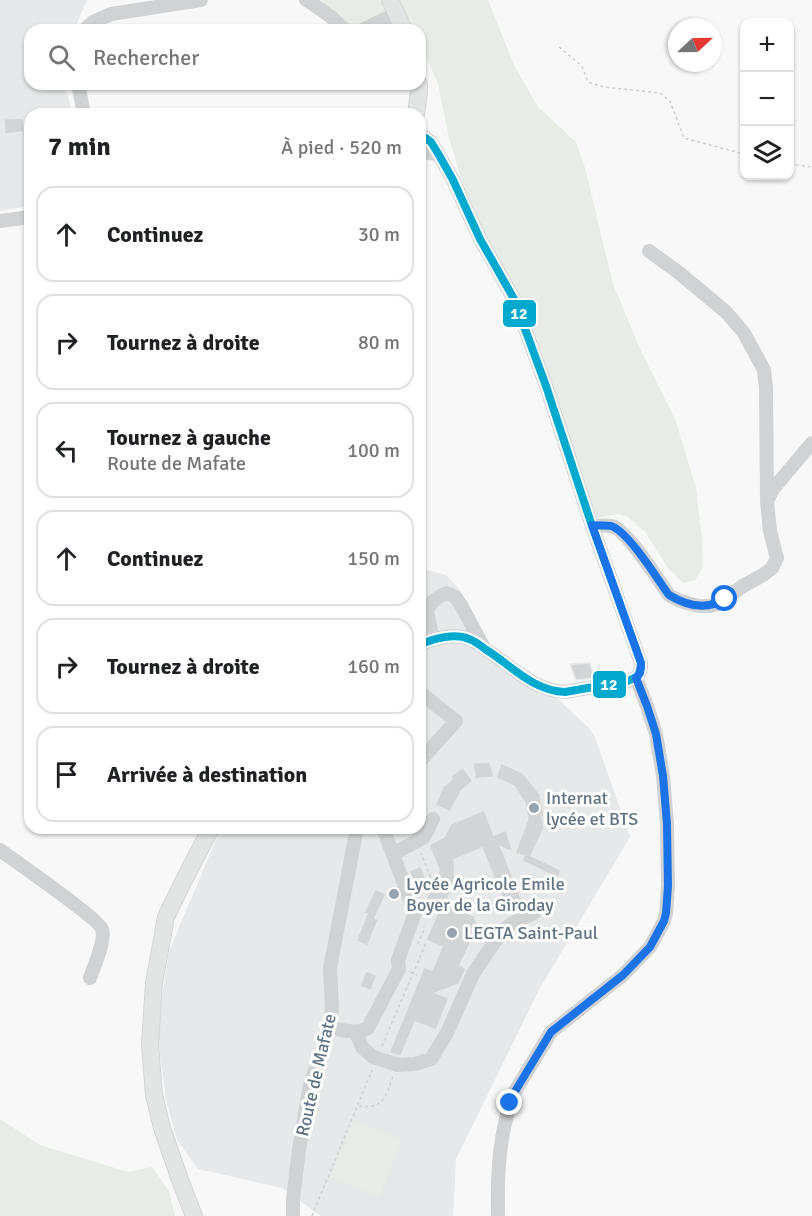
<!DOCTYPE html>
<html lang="fr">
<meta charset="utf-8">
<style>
body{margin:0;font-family:Signika,sans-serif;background:#f2f2f2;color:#202124}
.controls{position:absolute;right:18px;top:18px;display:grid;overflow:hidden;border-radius:12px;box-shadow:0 2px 4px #0004}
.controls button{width:54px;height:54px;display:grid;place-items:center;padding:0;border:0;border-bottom:2px solid #e0e0e0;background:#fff;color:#202124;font:30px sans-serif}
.compass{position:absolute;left:668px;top:18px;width:54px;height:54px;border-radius:50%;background:#fff;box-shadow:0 2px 4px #0004;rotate:68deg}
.stop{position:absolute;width:18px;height:18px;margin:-14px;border:4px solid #1a73e8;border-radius:50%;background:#fff}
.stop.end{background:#1a73e8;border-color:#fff;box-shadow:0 2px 6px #0008}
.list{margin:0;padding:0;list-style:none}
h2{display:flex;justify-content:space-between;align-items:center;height:78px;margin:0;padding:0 24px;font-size:26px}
h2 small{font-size:20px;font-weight:400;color:#757577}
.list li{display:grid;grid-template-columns:39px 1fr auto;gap:18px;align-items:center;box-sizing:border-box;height:96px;margin:0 12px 12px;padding:0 12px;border:2px solid #e0e0e0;border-radius:18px}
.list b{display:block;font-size:22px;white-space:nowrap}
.list p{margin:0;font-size:20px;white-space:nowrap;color:#757577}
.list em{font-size:20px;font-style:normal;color:#757577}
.icon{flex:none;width:33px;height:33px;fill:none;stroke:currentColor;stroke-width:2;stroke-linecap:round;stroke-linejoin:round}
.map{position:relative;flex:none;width:812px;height:1216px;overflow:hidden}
.search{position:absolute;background:#fff;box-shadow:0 2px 4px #0004;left:24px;top:24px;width:402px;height:66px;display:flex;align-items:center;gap:15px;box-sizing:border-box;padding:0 21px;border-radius:18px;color:#757577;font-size:22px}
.panel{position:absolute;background:#fff;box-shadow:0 2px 4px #0004;left:24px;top:108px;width:402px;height:726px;border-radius:18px}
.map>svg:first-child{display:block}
</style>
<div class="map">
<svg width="812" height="1216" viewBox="0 0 812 1216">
<rect width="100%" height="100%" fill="#f8f8f8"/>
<path fill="#e7e8e9" d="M0 0H87L74 30H30V84H67V93L72 114H30V206L0 211Z
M420 568 446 575 461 591 496 663 558 699 589 728 595 737 630 837 540 988 456 1159 453 1216H321L282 1188 198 1169 177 1140 166 1099 157 1031 169 951 221 828H420Z"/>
<path fill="#e8ece6" d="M321 0H380L396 30H350L346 22Z
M396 0H488L514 65 538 107 576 142 585 168 613 284 641 351 675 419 696 488 702 538 703 567 695 580 683 583 668 568 645 532 628 517 619 514 595 518 467 198 449 138 438 84 420 43V30H414Z
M0 1119 40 1145 128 1172 152 1167 169 1191 175 1216H0Z
M354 1121 402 1140 379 1196 331 1177Z"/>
<path fill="#d3d4d5" stroke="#e8e8e8" stroke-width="1.5" d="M23 118 24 132 5 134 4 119Z
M590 663 594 678 576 680 570 664Z
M490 762 494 777 475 779 473 763Z
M501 763 523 773 540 794 544 817H542L544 828 531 856 561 870 558 878 522 861 524 856 515 853 528 819 525 803 514 786 496 778Z
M463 767 473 781 462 790 450 812 435 805 443 787 452 779 450 777Z
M484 810 494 835 506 830 513 852 501 847 525 908 509 915 506 907 482 916 478 906 502 897 482 848 454 860 455 870 454 875 457 877 446 903 474 916 478 927 460 965 466 969 459 984 436 993 449 998 436 1030 415 1022 401 1056 389 1053 424 967 432 970 442 947 426 940 440 907 426 899 439 870 429 845 444 837 451 824Z
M421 866 427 882 415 887 409 871Z
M375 889 386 894 375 918 378 920 368 946 356 941 367 914 364 913Z
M366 971 377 975 371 991 360 986Z"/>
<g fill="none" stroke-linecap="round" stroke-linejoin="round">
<defs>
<path id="major" d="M390 0 404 30
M416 114 419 92V84
M194 1216 180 1180 162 1128 154 1095 150 1044 154 983 166 917 182 884 211 828"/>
</defs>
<use href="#major" stroke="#d4d5d7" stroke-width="18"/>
<path stroke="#cecfd0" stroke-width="1.5" stroke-dasharray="3 3" stroke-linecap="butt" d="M559 47 582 66 588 82 604 87 660 93 670 101 684 138 744 154
M790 164 812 167
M420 888 432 881 421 853
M418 944 424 930V926
M410 972 417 975
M382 1046 426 943
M359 1106C384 1109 385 1097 393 1077
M312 1216 372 1070"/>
<path stroke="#d1d2d3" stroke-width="14" d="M306 0C315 5 323 11 331 17 337 22 340 27 347 30
M84 30 93 22 111 14 201 0
M362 30 397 13
M78 84 84 114
M420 134 431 142 439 155 453 180 480 239 514 299 546 386 592 526 641 663V668L638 676 628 681 565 692C533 691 511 665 485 649 480 645 475 641 469 639 455 633 434 638 420 645
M420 151 439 155
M0 221 30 217
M649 251 678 272 726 312 744 333 764 370 766 388 767 499
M592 526C598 526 606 525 612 526 628 531 658 580 669 595L678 600 687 603 699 606H710L718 604 743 586 763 575 772 568 777 558 770 531 767 501 773 489 812 443
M433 640 427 610C432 601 437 597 447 593L455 597 461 605 483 646
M420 694H422L456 721 420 761
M0 850C15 861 99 919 102 929 106 940 94 966 90 978
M393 854 424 837 433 819
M330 1028C343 1030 356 1035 368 1028L399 969 398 960 415 913 383 828
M356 1033 362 1047 373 1057 398 1065 415 1064 431 1059 447 1033 473 974 489 950 502 932 511 924 534 913
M293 1216V1199L299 1150 310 1084 330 1028 332 1009 330 968 357 828
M498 1216C497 1175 499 1132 514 1093L551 1032 623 975 650 947 664 921 666 913 668 886 667 824 663 776 656 734 647 706 636 678"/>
<use href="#major" stroke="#e3e4e4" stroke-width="16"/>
<defs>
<path id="bus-1" d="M420 134 431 142 439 155 453 180 480 239 514 299 546 386 592 526 641 663V668L638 676 628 681 565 692C533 691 511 665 485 649 480 645 475 641 469 639 455 633 434 638 420 645"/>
</defs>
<use href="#bus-1" stroke="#fff" stroke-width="12"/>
<use href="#bus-1" stroke="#00a9ce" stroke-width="8"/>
</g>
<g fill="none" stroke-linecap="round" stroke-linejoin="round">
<path stroke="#1a73e8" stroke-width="8" d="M510 1103 514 1093 551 1032 623 975 650 947 664 921 666 913 668 886 667 824 663 776 656 734 647 706 636 678 640 673 641 663 592 525C598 526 606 525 611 526 628 531 658 580 669 595 687 606 707 610 725 599"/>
</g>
<g fill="#96a2ad" stroke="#fff" stroke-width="2">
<circle cx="534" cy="808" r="6"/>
<circle cx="394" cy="894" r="6"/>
<circle cx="452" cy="933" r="6"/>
</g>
<g text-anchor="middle" stroke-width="6" stroke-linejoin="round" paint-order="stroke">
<g font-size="18" fill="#627484" stroke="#fff" text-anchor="start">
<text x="546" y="804">Internat<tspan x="546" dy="21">lycée et BTS</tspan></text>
<text x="406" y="890">Lycée Agricole Emile<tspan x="406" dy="21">Boyer de la Giroday</tspan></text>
<text x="464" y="939">LEGTA Saint-Paul</text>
</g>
<g font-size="18" fill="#627484" stroke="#fff">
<text transform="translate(316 1075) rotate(-77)" y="6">Route de Mafate</text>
</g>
</g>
<g stroke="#fff" stroke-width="2">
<rect x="502" y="299" width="35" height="29" rx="6" fill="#00a9ce"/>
<rect x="592" y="670" width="35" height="29" rx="6" fill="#00a9ce"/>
</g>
<g font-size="16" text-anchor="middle" font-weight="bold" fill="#fff">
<text x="519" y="319">12</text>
<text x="609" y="690">12</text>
</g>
</svg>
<div class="controls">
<button>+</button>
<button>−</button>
<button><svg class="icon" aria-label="layers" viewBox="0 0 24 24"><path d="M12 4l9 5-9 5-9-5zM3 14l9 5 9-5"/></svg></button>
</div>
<svg class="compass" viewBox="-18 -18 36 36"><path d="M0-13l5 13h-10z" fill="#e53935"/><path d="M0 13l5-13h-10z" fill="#757577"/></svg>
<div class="stop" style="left:725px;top:599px"></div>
<div class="stop end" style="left:510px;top:1103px"></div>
<div class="search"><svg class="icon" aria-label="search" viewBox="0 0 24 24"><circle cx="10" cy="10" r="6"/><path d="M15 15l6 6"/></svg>Rechercher</div>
<section class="panel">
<h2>7 min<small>À pied · 520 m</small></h2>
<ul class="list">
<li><svg class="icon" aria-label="ahead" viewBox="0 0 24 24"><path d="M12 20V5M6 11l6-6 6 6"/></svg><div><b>Continuez</b></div><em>30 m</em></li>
<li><svg class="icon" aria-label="right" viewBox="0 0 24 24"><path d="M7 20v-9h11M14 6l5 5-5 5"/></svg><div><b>Tournez à droite</b></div><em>80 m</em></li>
<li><svg class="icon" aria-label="left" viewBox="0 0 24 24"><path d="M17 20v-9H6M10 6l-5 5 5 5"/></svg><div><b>Tournez à gauche</b><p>Route de Mafate</p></div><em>100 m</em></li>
<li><svg class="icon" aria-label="ahead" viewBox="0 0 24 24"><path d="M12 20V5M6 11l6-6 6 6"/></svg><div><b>Continuez</b></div><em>150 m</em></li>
<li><svg class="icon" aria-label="right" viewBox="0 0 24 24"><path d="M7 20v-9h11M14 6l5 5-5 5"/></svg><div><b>Tournez à droite</b></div><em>160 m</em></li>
<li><svg class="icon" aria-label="arrive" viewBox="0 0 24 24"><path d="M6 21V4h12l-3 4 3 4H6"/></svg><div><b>Arrivée à destination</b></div></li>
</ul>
</section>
</div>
